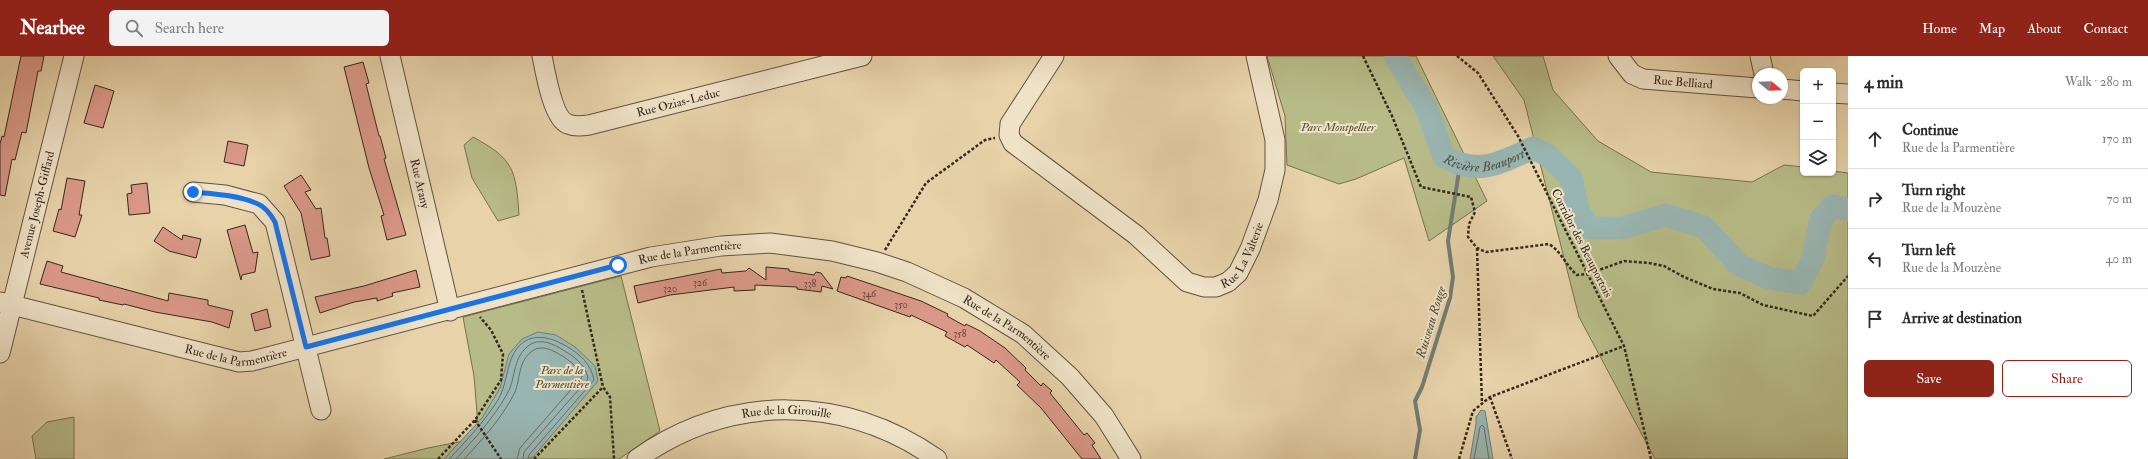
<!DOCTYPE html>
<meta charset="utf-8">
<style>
body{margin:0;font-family:"IM FELL Double Pica",serif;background:#f2f2f3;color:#2b2b33}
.controls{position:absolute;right:12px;top:12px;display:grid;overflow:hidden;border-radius:6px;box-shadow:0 1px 3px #0004}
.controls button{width:36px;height:36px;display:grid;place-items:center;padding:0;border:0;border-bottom:1px solid #e1e1e2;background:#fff;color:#2b2b33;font:20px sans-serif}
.compass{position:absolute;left:1752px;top:12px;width:36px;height:36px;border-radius:50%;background:#fff;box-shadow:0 1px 3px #0004;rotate:109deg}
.stop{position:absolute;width:12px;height:12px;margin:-9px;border:3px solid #1a73e8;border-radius:50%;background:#fff}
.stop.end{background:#1a73e8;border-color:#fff;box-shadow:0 1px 4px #0008}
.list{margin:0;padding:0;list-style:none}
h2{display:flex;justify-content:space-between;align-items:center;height:52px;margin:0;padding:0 16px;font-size:17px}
h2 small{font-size:13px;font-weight:400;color:#7c7c81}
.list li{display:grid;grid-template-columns:26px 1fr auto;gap:12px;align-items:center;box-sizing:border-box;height:60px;padding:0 16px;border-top:1px solid #e1e1e2}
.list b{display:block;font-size:15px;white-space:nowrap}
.list p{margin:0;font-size:13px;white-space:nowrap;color:#7c7c81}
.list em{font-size:13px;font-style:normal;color:#7c7c81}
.actions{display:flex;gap:8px;padding:12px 16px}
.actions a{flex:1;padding:9px 0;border:1px solid #8f2418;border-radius:6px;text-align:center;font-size:14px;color:#8f2418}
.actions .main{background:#8f2418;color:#fff}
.icon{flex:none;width:22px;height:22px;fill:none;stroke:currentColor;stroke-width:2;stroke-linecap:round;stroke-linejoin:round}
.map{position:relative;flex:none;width:1848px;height:403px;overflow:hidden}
header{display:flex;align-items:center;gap:24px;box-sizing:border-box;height:56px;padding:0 20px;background:#8f2418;color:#fff}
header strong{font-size:19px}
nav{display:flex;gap:22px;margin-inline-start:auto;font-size:14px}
.search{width:280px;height:36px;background:#f2f2f3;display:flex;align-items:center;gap:10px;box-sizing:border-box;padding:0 14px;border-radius:6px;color:#7c7c81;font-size:15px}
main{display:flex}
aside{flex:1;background:#fff}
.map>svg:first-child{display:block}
</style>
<header>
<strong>Nearbee</strong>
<div class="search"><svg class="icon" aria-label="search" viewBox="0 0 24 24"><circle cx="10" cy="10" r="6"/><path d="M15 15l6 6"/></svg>Search here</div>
<nav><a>Home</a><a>Map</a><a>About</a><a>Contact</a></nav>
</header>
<main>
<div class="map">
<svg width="1848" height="403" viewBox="0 0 1848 403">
<rect width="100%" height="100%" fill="#e7d2a9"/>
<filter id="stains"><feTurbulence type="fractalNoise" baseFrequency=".005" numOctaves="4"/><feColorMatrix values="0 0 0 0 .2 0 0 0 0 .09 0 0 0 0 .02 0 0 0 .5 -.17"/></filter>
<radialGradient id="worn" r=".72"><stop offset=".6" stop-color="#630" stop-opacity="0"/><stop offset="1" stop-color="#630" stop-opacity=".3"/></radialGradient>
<path fill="#b7bb87" stroke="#767250" d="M1267 0H1416L1487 145 1429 185 1404 102 1356 123 1339 128 1287 109 1285 60Z
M1493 0H1543L1553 34 1598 85 1651 116 1752 126 1784 109 1803 111V117H1833V115L1848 117V403H1655L1579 261 1524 44Z
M473 81C514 103 516 114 519 159L498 165 472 122 464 89Z
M621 220 660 375 619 403H384L428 392 479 382 474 320 463 261Z
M74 361V403H36L32 380 47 366Z"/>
<path fill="#99b5b1" stroke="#717d75" d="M538 276 556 279 575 291 595 310 598 325 533 401 525 403H444L482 362 500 332 509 298 522 283Z
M1481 354 1485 355 1493 403H1470L1476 368V361Z"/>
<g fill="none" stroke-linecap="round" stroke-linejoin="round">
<path stroke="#676e66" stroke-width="1" d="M449 403C467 384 484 366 498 344 506 330 506 315 512 301 523 276 546 278 566 290 580 298 591 308 594 324L529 399 528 403
M456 403C475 382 493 363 507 338 516 323 512 304 527 291 539 280 554 288 566 296 576 301 587 312 588 323L524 396 523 403
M464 403C483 383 500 364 513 340 521 326 517 307 531 296 541 287 554 295 564 301 570 305 581 314 582 321L520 392 517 403
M1474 403 1480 371 1482 369 1484 371 1489 403"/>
<path stroke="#717d75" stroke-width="4" d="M1415 403 1420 374 1415 345 1422 331 1450 242 1453 221 1448 185 1460 109"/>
<path stroke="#99b5b1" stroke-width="23" id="s1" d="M1395 0 1427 53 1444 101C1481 120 1499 107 1533 92L1549 100 1571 122 1578 155 1590 172H1622L1666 159 1704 171 1739 209 1769 222 1800 227 1813 203 1821 163 1833 150 1848 154"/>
</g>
<path fill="#db9888" stroke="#35281a" d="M21 0H44L41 15H38L26 77 22 76 15 104 12 103 5 140 0 139V88L2 80 4 81Z
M363 6 369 27 366 28 379 80H380L386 102 384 103 406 179 387 184 381 160 384 159 369 112 344 11Z
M95 29 114 35 103 72 84 67Z
M228 85 248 89 244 110 224 106Z
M301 119 311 134 305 136 316 153 321 152 325 182H327L330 200 311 204 301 157 284 130Z
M67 122 85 125 79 159H82L75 181 53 175 59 153 61 154Z
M147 127 150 157 129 159 127 138 132 137 131 129Z
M245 169 253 197 258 196 255 216 242 219 241 224 227 174Z
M163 171 182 184 183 179 201 183 196 202 169 195 154 185Z
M47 205 63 210 61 216 168 245 169 237 208 244V249L233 255 229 272 212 266 155 256 124 248 123 249 99 244V242L40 228Z
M766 211 789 213V215L814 219 816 216 821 217 833 233 822 230 821 236 797 233V231L755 229V234L734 235V231L670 239 638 247 634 230 721 213 722 217 746 215 749 212 766 224Z
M416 214 420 231 392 237 393 240 377 245V242L354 246 320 257 315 241 364 230Z
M847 220 921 245 948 258 947 260 965 270 966 268 980 275 1005 292 1026 312 1025 314 1041 330 1043 327 1052 335 1050 337 1084 379 1087 377 1095 387 1092 389 1101 403H1082L1041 352 1017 329 1020 326 996 304 994 307 967 289 965 291 945 280 947 276 911 259 910 261 837 235 841 221 846 222Z
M267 253 271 271 255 275 251 258Z"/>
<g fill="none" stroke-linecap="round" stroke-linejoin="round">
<defs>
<g id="minor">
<path id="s2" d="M390 0 450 255"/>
<path id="s3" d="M542 0C545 15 553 63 568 68 575 71 582 70 589 69L862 0"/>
<path id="s4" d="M1054 0 1010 68 1009 79 1013 87 1136 179 1187 226 1204 231H1216L1228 226 1238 217 1250 193 1268 144 1275 114V84L1256 0"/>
<path id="s5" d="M1618 0 1632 18 1643 23 1758 32"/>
<path d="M1760 0 1764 18"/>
<path d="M1782 33 1803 35"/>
<path d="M1833 37 1848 38"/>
<path d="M193 136 225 139 259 148 275 166 321 354"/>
<path id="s6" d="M0 246 239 306 252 305 651 201 721 190 770 187 832 195 877 206 907 216 964 242 1023 278 1070 321 1104 360 1131 403"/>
<path id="s7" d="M0 297 74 0"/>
<path id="s8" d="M637 403C730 337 844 338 937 403"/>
</g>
</defs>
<use href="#minor" stroke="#62523e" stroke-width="21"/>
<path stroke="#35281a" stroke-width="2.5" stroke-dasharray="3 2" stroke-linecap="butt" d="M1363 0 1392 60 1421 131 1471 141 1475 156 1469 168 1468 181 1477 192 1486 196 1549 188C1562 196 1566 210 1577 219L1588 218 1624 205 1649 207 1664 210 1684 221 1713 233 1740 237 1763 249 1813 260 1848 220
M1457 0 1478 17 1518 80 1624 290 1651 403
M1477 192 1482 348
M885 194 926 127 985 84 995 82
M582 234 603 331 610 341 614 403
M1490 341 1512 403
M475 364 501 403
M438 403 475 364 501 324 503 298 491 274 480 261
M534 403 603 331
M1459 403 1473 355 1490 341 1624 290"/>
<use href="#minor" stroke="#efe2c7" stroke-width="19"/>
</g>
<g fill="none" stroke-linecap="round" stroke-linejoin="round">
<path stroke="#1a73e8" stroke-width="5" d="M193 136C214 138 238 139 258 148 266 151 271 159 275 166L306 291 618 209"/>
</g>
<g text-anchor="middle" stroke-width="4" stroke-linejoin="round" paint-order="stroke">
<g font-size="10" fill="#5e4436">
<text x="700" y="230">326</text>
<text x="810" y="231">338</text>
<text x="670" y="236">320</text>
<text x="869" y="241">346</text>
<text x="901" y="252">350</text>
<text x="960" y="281">358</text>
</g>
<g font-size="12" fill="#35281a" stroke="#efe2c7">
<text dy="4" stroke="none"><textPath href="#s5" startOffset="75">Rue Belliard</textPath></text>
<text dy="4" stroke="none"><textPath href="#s3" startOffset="188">Rue Ozias-Leduc</textPath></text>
<text dy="4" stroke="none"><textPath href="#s2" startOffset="131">Rue Arany</textPath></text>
<text dy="4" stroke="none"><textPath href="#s7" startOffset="153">Avenue Joseph-Giffard</textPath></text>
<text transform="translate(1582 187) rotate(63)" y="4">Corridor des Beauportois</text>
<text dy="4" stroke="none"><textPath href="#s4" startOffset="397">Rue La Valterie</textPath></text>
<text dy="4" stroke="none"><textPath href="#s6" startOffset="711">Rue de la Parmentière</textPath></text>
<text dy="4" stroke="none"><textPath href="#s6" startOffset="1047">Rue de la Parmentière</textPath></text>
<text dy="4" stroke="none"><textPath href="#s6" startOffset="243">Rue de la Parmentière</textPath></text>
<text dy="4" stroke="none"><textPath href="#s8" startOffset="160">Rue de la Girouille</textPath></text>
</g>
<g font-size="12" font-style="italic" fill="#564d35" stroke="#efe2c7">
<text x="1338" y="75">Parc Montpellier</text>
<text x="562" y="318">Parc de la<tspan x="562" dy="14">Parmentière</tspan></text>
</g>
<g font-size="13" font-style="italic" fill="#4e4b40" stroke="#efe2c7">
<text dy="5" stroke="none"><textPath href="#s1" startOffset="155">Rivière Beauport</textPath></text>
<text transform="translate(1430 266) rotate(-73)" y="5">Ruisseau Rouge</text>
</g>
</g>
<rect width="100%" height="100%" filter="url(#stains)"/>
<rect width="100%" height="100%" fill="url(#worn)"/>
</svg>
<div class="controls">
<button>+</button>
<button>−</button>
<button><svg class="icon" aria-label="layers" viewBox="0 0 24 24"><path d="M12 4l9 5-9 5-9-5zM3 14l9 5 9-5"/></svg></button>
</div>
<svg class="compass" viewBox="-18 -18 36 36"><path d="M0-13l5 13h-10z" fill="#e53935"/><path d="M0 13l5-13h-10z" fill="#7c7c81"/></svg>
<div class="stop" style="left:618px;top:209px"></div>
<div class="stop end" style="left:193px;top:136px"></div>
</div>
<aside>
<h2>4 min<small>Walk · 280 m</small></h2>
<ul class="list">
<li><svg class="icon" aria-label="ahead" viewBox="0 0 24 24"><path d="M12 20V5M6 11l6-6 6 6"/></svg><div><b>Continue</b><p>Rue de la Parmentière</p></div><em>170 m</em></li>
<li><svg class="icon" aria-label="right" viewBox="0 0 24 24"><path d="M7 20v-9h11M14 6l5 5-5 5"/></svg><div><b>Turn right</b><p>Rue de la Mouzène</p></div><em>70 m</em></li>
<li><svg class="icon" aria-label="left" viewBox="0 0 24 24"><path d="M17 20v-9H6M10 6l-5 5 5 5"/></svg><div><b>Turn left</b><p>Rue de la Mouzène</p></div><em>40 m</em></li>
<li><svg class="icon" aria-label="arrive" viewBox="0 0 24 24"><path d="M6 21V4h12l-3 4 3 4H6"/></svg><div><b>Arrive at destination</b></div></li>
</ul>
<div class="actions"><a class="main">Save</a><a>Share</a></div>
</aside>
</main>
